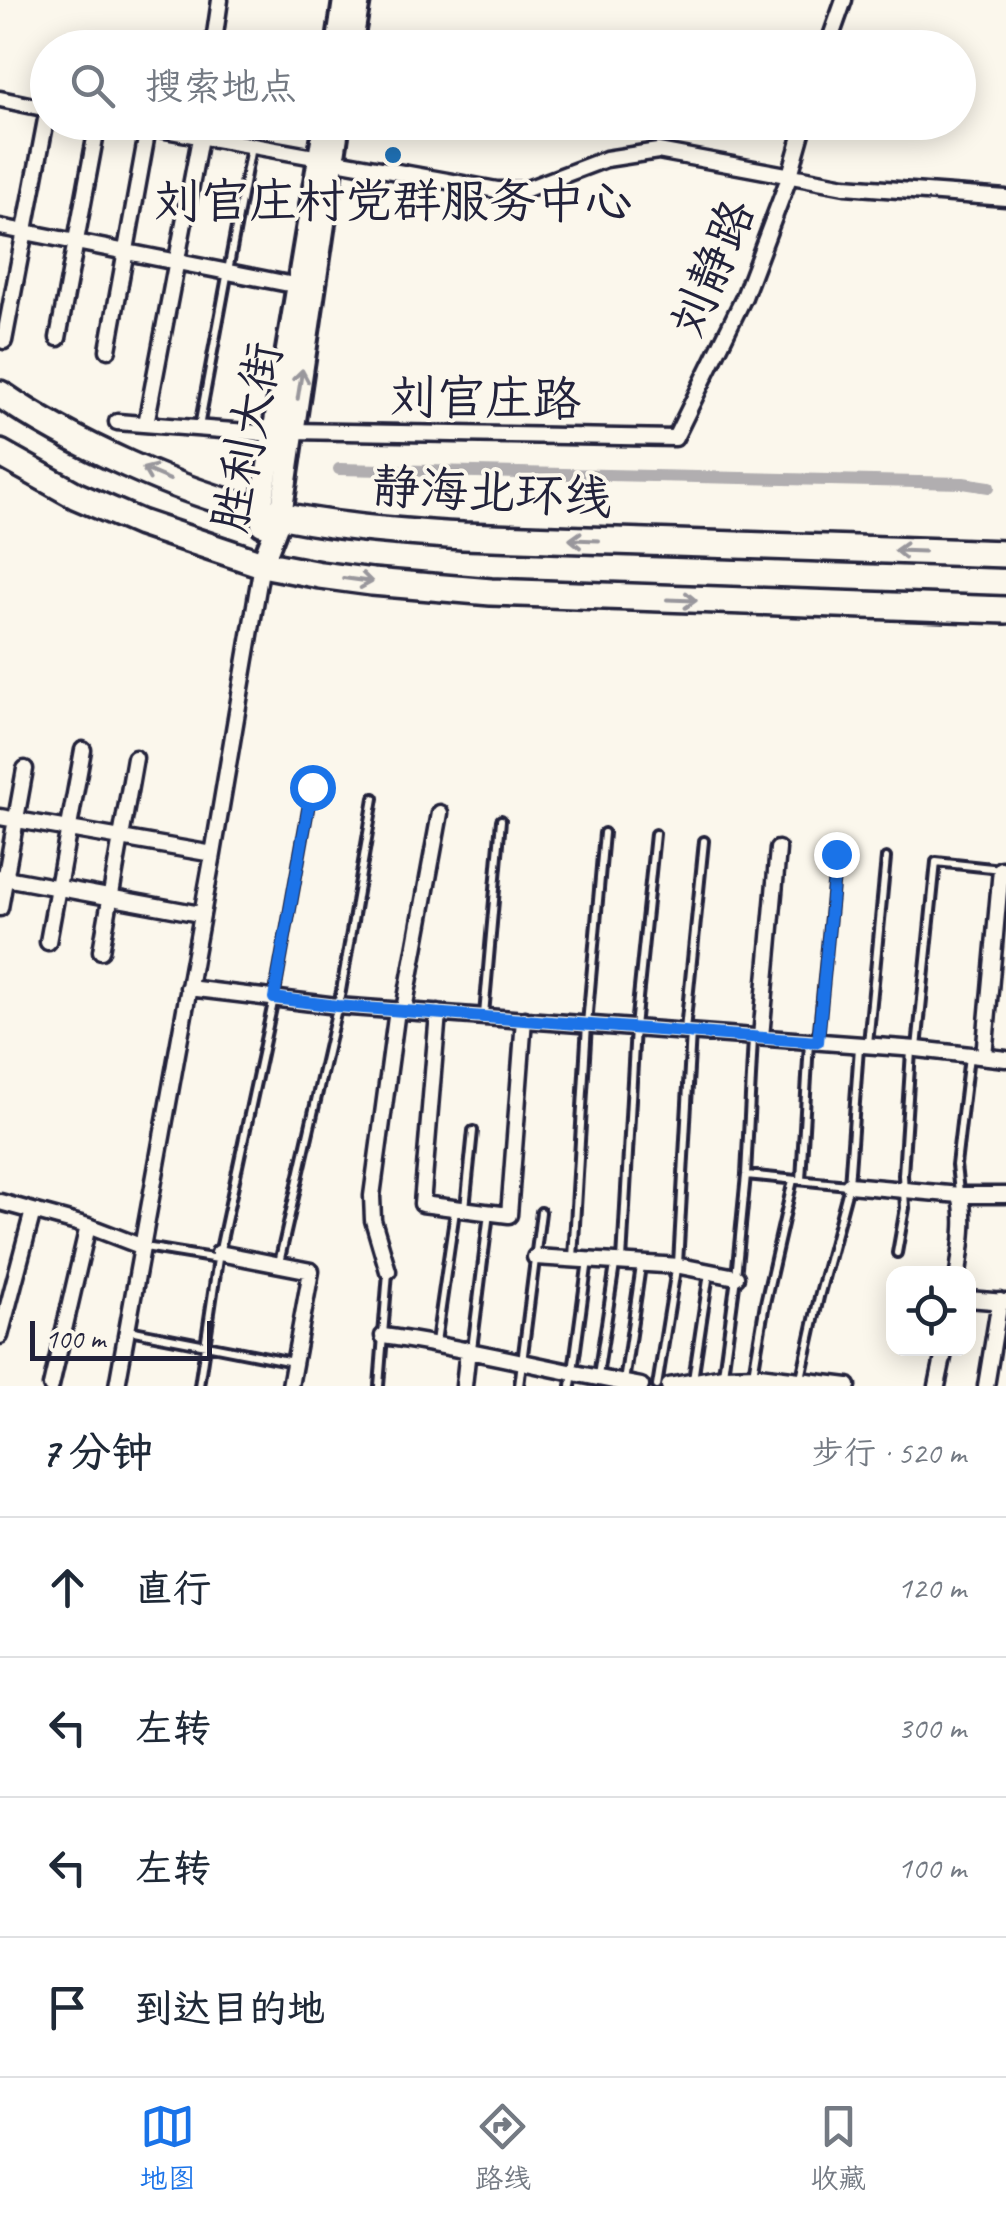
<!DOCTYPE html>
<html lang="zh">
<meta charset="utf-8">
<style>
body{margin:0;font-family:Caveat,"LXGW WenKai TC",sans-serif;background:#f6f6f7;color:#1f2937}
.controls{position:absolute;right:30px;bottom:30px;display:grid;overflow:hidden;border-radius:20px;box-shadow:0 5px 25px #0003}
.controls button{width:90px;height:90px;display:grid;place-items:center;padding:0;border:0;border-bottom:2px solid #e0e1e3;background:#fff;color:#1f2937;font:50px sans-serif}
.scale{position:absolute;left:30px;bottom:25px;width:182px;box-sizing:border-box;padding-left:10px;border:5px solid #22223b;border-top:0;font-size:28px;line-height:35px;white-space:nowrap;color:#22223b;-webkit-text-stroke:8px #fbf7ec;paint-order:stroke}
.stop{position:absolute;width:30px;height:30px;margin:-22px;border:8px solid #1a73e8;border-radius:50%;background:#fff}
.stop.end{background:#1a73e8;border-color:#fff;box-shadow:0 2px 10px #0008}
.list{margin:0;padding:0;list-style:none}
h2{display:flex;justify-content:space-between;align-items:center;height:130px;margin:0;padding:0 40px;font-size:42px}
h2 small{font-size:32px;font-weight:400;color:#747a83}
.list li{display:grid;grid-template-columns:65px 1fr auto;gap:30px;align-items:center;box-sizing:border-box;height:140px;padding:0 40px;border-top:2px solid #e0e1e3}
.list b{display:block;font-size:38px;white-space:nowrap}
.list em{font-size:32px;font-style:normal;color:#747a83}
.icon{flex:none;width:55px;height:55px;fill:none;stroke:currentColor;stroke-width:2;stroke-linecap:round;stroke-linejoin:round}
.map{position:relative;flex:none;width:1006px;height:1386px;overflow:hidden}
.search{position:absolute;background:#fff;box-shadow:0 5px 25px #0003;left:30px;right:30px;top:30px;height:110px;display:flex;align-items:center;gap:25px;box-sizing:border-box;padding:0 35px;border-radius:55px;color:#747a83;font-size:38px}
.sheet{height:690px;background:#fff}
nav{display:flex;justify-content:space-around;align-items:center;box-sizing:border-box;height:140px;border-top:2px solid #e0e1e3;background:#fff;font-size:28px;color:#747a83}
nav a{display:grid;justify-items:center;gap:5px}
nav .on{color:#1a73e8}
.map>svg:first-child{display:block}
</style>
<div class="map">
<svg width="1006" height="1386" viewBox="0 0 1006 1386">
<rect width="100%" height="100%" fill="#fbf7ec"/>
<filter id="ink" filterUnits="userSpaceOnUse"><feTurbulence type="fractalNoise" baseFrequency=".01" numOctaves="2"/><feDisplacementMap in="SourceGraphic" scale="20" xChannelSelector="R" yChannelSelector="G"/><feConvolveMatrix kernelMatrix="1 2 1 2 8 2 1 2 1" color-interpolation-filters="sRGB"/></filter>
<g filter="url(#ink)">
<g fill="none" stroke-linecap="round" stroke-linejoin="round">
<path stroke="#b1aeb0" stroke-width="12" d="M339 469 963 483 989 487"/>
<defs>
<path id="lane" d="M199 427 251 147
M484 1015 501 820
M685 1030 704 841
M818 1040 836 854
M868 1044 886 858
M917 1048 936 862 1001 869
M746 1175 848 1185
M801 1180 809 1042
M959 1192 956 1165 969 1056
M465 1208 473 1131
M145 1247 218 1259
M897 1253 905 1208 903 1175 911 1051
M573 1258 587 1024 604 833
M622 1261 635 1027 655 834
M279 1263 341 991 374 798
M678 1264 691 1032
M129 1330 293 1362
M436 1342 455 1211
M472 1349 489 1213
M723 1374 736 1277 746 1175 753 1038
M753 1374 765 1303 793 1180
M598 1376 615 1265
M801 1378 819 1297 849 1185 859 1047
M693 1380 709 1273
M624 1382 641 1266
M199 1386 218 1259 274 998 312 787
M379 1386 388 1272
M519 1386 541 1212
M571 1386 588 1260
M657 1386 676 1269"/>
<path id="street" d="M213 48 220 0
M827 48 844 0
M0 99 48 109
M121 122 497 190H524L606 159 658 151 845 186 1006 198
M0 227 304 287
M58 338 98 122
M4 341 48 109
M108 350 148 128
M117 422 273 434
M146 424 203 122
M293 431 675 438 744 297 790 175 805 122
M0 817 213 854
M0 877 200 914
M0 908 25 769
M48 942 83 750
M101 951 135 758
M188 988 337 1006 917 1049 1006 1059
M404 1010 440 813
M438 1013 422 1204 509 1215 524 1019
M761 1037 778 849
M984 1056 1001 869
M849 1185 960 1195H1006
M0 1202 88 1226 143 1247
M219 1253 311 1271 290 1386
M535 1257 680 1266 736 1277
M388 1271 373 1220 372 1196 397 1010
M958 1274C961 1248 967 1219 960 1195
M968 1299 1005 1302
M0 1336 33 1211
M383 1336C470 1348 555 1371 641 1386
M51 1386 88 1226
M117 1386 213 854 262 564
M464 1386 468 1349
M669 1386 723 1376 759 1375 848 1386
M937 1386 945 1348
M986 1386 1000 1301"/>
<path id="secondary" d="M337 48 344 0
M351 48 359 0
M262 525 261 511 273 434 325 122
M262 564 281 515 339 122"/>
<path id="highway" d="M0 394C69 442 184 494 265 512 330 527 397 532 463 536L1006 554
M0 453 77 496 140 523 262 564 320 575 372 582 491 592 1006 610"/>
</defs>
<use href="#lane" stroke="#22223b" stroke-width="14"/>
<use href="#street" stroke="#22223b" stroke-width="21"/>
<use href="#secondary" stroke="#22223b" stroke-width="28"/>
<use href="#highway" stroke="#22223b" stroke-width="32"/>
<use href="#lane" stroke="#fbf7ec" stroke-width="6"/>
<use href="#street" stroke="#fbf7ec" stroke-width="14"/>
<use href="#secondary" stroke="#fbf7ec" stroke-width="20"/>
<use href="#highway" stroke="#fbf7ec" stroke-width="25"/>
</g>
<defs><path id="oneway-shaft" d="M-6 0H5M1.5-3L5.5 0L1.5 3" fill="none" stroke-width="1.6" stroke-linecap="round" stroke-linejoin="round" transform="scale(2.5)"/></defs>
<g stroke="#99979c">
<use href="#oneway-shaft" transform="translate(300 384) rotate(-81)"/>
<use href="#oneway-shaft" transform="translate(156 474) rotate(-157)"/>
<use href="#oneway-shaft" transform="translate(584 540) rotate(-178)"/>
<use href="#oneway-shaft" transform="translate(909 551) rotate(-178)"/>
<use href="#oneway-shaft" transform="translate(358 580) rotate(8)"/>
<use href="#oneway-shaft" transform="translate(682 600) rotate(2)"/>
</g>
</g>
<g fill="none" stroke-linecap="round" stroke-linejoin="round" filter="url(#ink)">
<path stroke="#1a73e8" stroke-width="12" d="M312 787 274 998 337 1006 818 1042 836 854"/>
</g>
<circle fill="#1f6fb2" stroke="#fbf7ec" stroke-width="4" cx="393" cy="155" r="10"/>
<g text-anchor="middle" stroke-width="8" stroke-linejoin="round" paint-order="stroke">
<g font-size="48" fill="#22223b" stroke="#fbf7ec">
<text x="393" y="217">刘官庄村党群服务中心</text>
</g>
<g font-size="48" fill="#22223b" stroke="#fbf7ec">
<text transform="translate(711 268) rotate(-67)" y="17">刘静路</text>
<text transform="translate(485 397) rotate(1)" y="17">刘官庄路</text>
<text transform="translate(246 437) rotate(-79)" y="17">胜利大街</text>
<text transform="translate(492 491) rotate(3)" y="17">静海北环线</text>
</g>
</g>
</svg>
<div class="controls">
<button><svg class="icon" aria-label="locate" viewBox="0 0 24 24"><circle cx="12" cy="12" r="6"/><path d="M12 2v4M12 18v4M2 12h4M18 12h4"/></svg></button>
</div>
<div class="scale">100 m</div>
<div class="stop" style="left:312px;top:787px"></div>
<div class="stop end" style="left:836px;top:854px"></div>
<div class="search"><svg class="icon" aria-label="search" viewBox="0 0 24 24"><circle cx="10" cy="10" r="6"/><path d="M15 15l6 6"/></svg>搜索地点</div>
</div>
<section class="sheet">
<h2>7 分钟<small>步行 · 520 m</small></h2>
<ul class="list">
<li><svg class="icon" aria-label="ahead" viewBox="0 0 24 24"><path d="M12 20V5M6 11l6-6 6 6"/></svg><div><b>直行</b></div><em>120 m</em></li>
<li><svg class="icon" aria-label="left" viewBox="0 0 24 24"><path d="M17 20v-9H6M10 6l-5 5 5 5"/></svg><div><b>左转</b></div><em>300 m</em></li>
<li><svg class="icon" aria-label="left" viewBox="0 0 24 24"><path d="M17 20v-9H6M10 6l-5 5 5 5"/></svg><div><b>左转</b></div><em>100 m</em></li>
<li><svg class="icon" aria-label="arrive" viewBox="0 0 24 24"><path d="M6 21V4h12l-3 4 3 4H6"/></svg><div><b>到达目的地</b></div></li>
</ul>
</section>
<nav>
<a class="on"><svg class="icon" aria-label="map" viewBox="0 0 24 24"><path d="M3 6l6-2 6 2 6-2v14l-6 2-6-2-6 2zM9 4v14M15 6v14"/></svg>地图</a>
<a><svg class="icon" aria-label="directions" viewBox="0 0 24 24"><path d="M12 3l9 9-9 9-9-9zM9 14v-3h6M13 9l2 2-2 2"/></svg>路线</a>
<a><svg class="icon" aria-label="saved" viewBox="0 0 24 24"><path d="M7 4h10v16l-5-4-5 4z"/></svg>收藏</a>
</nav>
